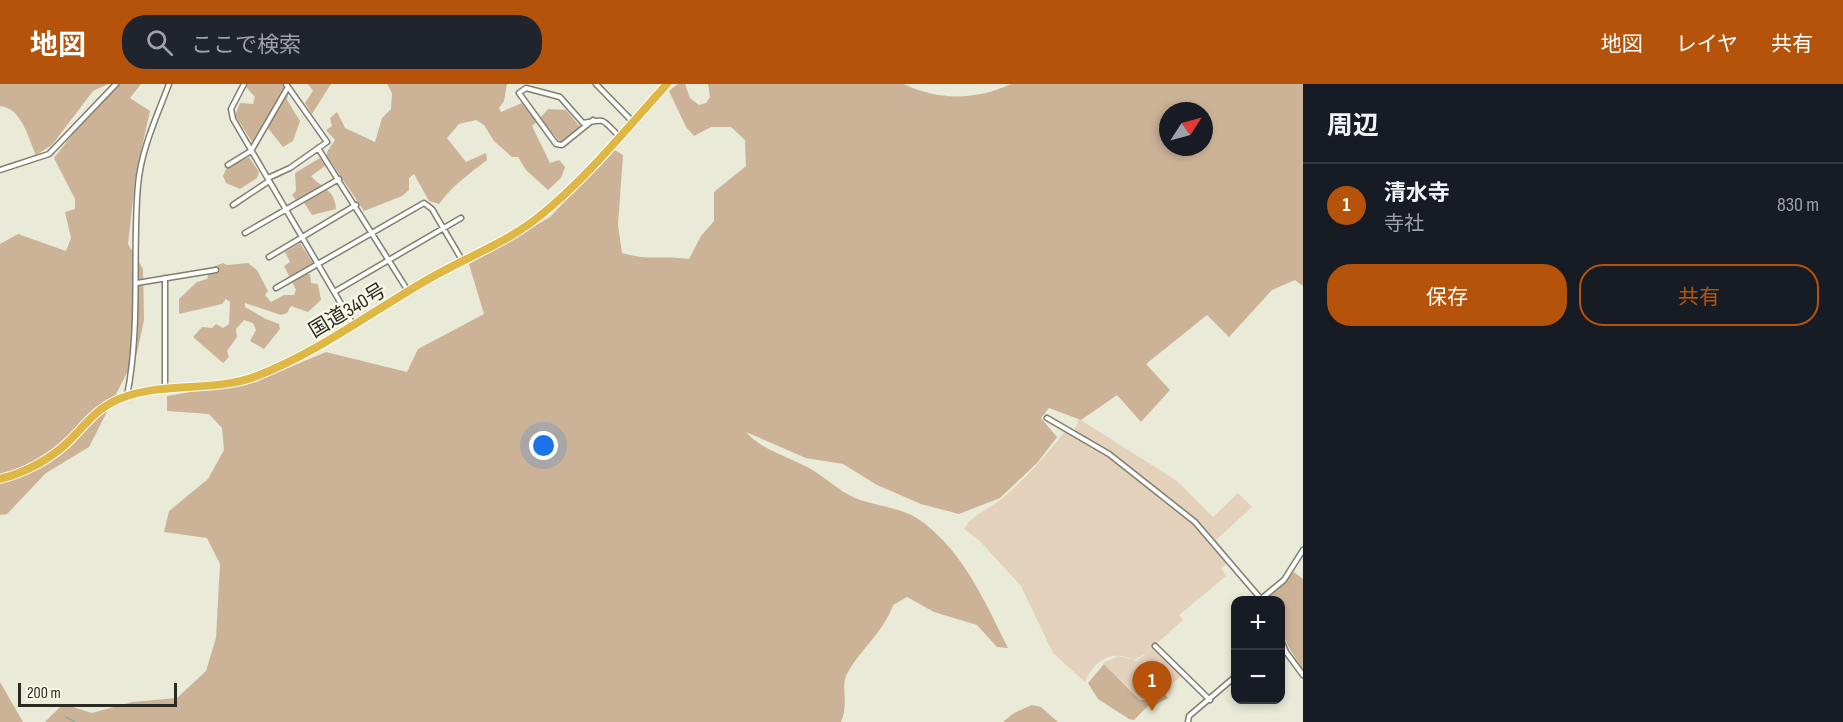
<!DOCTYPE html>
<html lang="ja">
<meta charset="utf-8">
<style>
body{margin:0;font-family:"Sofia Sans Condensed","Noto Sans JP",sans-serif;background:#20242c;color:#f1f3f6}
.controls{position:absolute;right:18px;bottom:18px;display:grid;overflow:hidden;border-radius:12px;box-shadow:0 3px 9px #0003}
.controls button{width:54px;height:54px;display:grid;place-items:center;padding:0;border:0;border-bottom:2px solid #363941;background:#171b24;color:#f1f3f6;font:30px sans-serif}
.compass{position:absolute;left:1159px;top:18px;width:54px;height:54px;border-radius:50%;background:#171b24;box-shadow:0 3px 9px #0003;rotate:54deg}
.scale{position:absolute;left:18px;bottom:15px;width:159px;box-sizing:border-box;padding-left:6px;border:3px solid #2a2a23;border-top:0;font-size:16px;line-height:21px;white-space:nowrap;color:#2a2a23;-webkit-text-stroke:4px #f7f8e5;paint-order:stroke}
.you{position:absolute;left:544px;top:362px;width:21px;height:21px;margin:-15px;border:4px solid #fff;border-radius:50%;background:#1a73e8;box-shadow:0 0 0 9px #1a73e833}
.badge{display:grid;place-items:center;width:39px;height:39px;border-radius:50%;background:#b45309;color:#fff;font-size:20px;font-weight:700}
.pin{position:absolute;translate:-50% -50px;filter:drop-shadow(0 2px 3px #0008)}
.pin::after{content:'';position:absolute;top:32px;width:21px;height:18px;background:inherit;clip-path:polygon(0 0,100% 0,50% 100%)}
.list{margin:0;padding:0;list-style:none}
h2{display:flex;justify-content:space-between;align-items:center;height:78px;margin:0;padding:0 24px;font-size:26px}
h2 small{font-size:20px;font-weight:400;color:#9ea1a6}
.list li{display:grid;grid-template-columns:39px 1fr auto;gap:18px;align-items:center;box-sizing:border-box;height:84px;padding:0 24px;border-top:2px solid #363941}
.list b{display:block;font-size:22px;white-space:nowrap}
.list p{margin:0;font-size:20px;white-space:nowrap;color:#9ea1a6}
.list em{font-size:20px;font-style:normal;color:#9ea1a6}
.actions{display:flex;gap:12px;padding:18px 24px}
.actions a{flex:1;padding:14px 0;border:2px solid #b45309;border-radius:24px;text-align:center;font-size:21px;color:#b45309}
.actions .main{background:#b45309;color:#fff}
.icon{flex:none;width:33px;height:33px;fill:none;stroke:currentColor;stroke-width:2;stroke-linecap:round;stroke-linejoin:round}
.map{position:relative;flex:none;width:1303px;height:638px;overflow:hidden}
header{display:flex;align-items:center;gap:36px;box-sizing:border-box;height:84px;padding:0 30px;background:#b45309;color:#fff}
header strong{font-size:28px}
nav{display:flex;gap:33px;margin-inline-start:auto;font-size:21px}
.search{width:420px;height:54px;background:#20242c;display:flex;align-items:center;gap:15px;box-sizing:border-box;padding:0 21px;border-radius:24px;color:#9ea1a6;font-size:22px}
main{display:flex}
aside{flex:1;background:#171b24}
.map>svg:first-child{display:block}
</style>
<header>
<strong>地図</strong>
<div class="search"><svg class="icon" aria-label="search" viewBox="0 0 24 24"><circle cx="10" cy="10" r="6"/><path d="M15 15l6 6"/></svg>ここで検索</div>
<nav><a>地図</a><a>レイヤ</a><a>共有</a></nav>
</header>
<main>
<div class="map">
<svg width="1303" height="638" viewBox="0 0 1303 638">
<rect width="100%" height="100%" fill="#e9ead8"/>
<path fill="#e3d1bc" d="M1079 335 1177 397 1213 433 1238 409 1252 423 1216 456 1232 476 1221 484 1226 492 1179 531 1183 536 1145 570 1134 576C1112 565 1094 576 1085 598L1053 569 1021 502 979 456 964 445C972 430 992 424 1004 413 1027 393 1046 372 1064 348L1072 352Z
M1155 562 1183 590 1164 607 1161 604 1142 616 1103 579 1118 572 1137 577Z"/>
<path fill="#ccb398" fill-rule="evenodd" d="M0 0H108L93 7 52 61 36 71C28 54 22 24 0 22Z
M120 0H141L130 14 150 27 136 90 128 160 143 185 144 236 137 269 89 363 46 389 7 430 0 431V160L18 150 66 167 71 154 65 128 75 125V115L54 74 86 33Z
M248 0H282L288 10 287 16 300 37 293 57 283 63 264 39 252 58 235 31 240 19 253 20 255 13 246 3Z
M308 0H331L312 30 305 19 313 7Z
M387 0H507L504 17 499 24 501 28 522 19 537 38 532 42 550 79 559 76 565 83 561 94 548 106 526 86 518 73H512L494 57 484 41 476 36 459 40 447 54 466 78 486 69 487 76C470 89 452 102 439 120L429 117 414 90 409 94V106L402 112 364 127 327 72V68L335 56 326 46 332 42 330 34 337 28 345 44 375 58 382 34 391 25 392 9Z
M678 0H685L690 14 699 21 706 19 710 13 708 0H904C938 17 977 16 1011 0H1303V202L1295 196 1272 206 1229 253 1207 231 1146 280 1170 306 1141 338 1117 311 1081 336 1049 324 1041 334 1057 353 1038 378 1000 414 959 430 921 420 877 401 843 380 806 374 746 348C760 365 789 373 809 384 825 393 839 407 855 414 878 423 904 423 924 439 965 471 985 518 1008 564L997 563 977 541 934 528 907 513 893 521C884 548 859 566 846 592 841 604 849 620 841 638H45L63 620 92 629 132 618 177 614 206 587 216 554 220 480 207 454 164 448 169 427 208 395 224 366 222 344 209 330 167 327V312L259 296 326 268 407 288 418 265 484 230 469 180 550 133 613 65 623 71 618 141 622 169C648 177 663 171 689 175L701 152 714 137V108L746 82 745 56 731 43H711L694 52 686 43 669 7ZM1168 27H1204V63H1168Z
M548 25 566 26 581 44 561 59 540 34Z
M249 73 259 88 257 94 240 105 226 99 223 92 226 85Z
M320 74 325 82 311 92C322 105 335 105 336 125L312 131 301 114 296 116 292 111 296 107 295 89Z
M300 159 313 179 305 186V190H310L311 199 318 200 321 216 308 228 291 222 287 229 281 231 245 219V223L266 235 279 240 280 245 264 265 250 257 256 246 253 239 244 236 236 245 237 253 227 267 229 273 223 279 193 253 202 243 212 244 216 240 223 244 229 240 230 218 226 215 222 220 179 230V215L197 198 207 195 210 184 223 179 227 181 248 179 257 186 268 207 265 211 271 218 284 211H294L296 206 284 182 290 178 285 168Z
M1294 488 1303 495V585C1284 558 1280 550 1280 516H1264Z
M1104 580 1140 616 1149 615 1161 606 1168 614 1155 621 1151 619 1134 636 1129 635 1098 615 1088 599Z
M0 598 23 638H0Z
M1032 621 1041 623 1058 638H1003L1014 629Z"/>
<g fill="none" stroke-linecap="round" stroke-linejoin="round">
<path stroke="#92ad95" stroke-width="1.5" d="M66 633 75 638"/>
<defs>
<path id="street" d="M244 0 231 25 233 35 354 242
M596 0 632 37
M593 36 562 61 556 60 519 9 526 4 560 13 583 39C607 35 600 34 619 52
M318 64 408 207
M228 81 251 67 288 3
M0 86 49 70 116 0
M268 94 290 84 327 58 286 0
M233 121 269 97
M245 149 339 95
M269 173 356 121
M137 199 216 186
M276 204 424 119 432 125 462 176
M334 208 461 134
M165 304V194
M127 312C141 241 132 171 138 101 141 66 157 32 169 0
M1047 334 1109 370 1195 438 1261 515
M1261 515 1284 496 1303 466
M1280 554 1286 568 1303 591
M1155 562 1210 616
M1188 638 1189 632 1236 592"/>
<path id="highway" d="M0 395C24 389 49 376 67 359 85 342 95 325 119 315 162 297 213 309 257 292 318 268 370 229 427 196 464 174 507 159 541 131 587 94 627 44 667 0"/>
</defs>
<use href="#street" stroke="#7e7f6e" stroke-width="7"/>
<use href="#highway" stroke="#fff" stroke-width="10"/>
<use href="#street" stroke="#fff" stroke-width="4"/>
<use href="#highway" stroke="#deb744" stroke-width="8"/>
</g>
<g text-anchor="middle" stroke-width="5" stroke-linejoin="round" paint-order="stroke">
<g font-size="20" fill="#2a2a23" stroke="#f7f8e5">
<text transform="translate(347 226) rotate(-31)" y="7">国道340号</text>
</g>
</g>
</svg>
<div class="controls">
<button>+</button>
<button>−</button>
</div>
<svg class="compass" viewBox="-18 -18 36 36"><path d="M0-13l5 13h-10z" fill="#e53935"/><path d="M0 13l5-13h-10z" fill="#9ea1a6"/></svg>
<div class="scale">200 m</div>
<div class="you"></div>
<div class="pin badge" style="left:1152px;top:627px">1</div>
</div>
<aside>
<h2>周辺<small></small></h2>
<ul class="list">
<li><span class="badge">1</span><div><b>清水寺</b><p>寺社</p></div><em>830 m</em></li>
</ul>
<div class="actions"><a class="main">保存</a><a>共有</a></div>
</aside>
</main>
